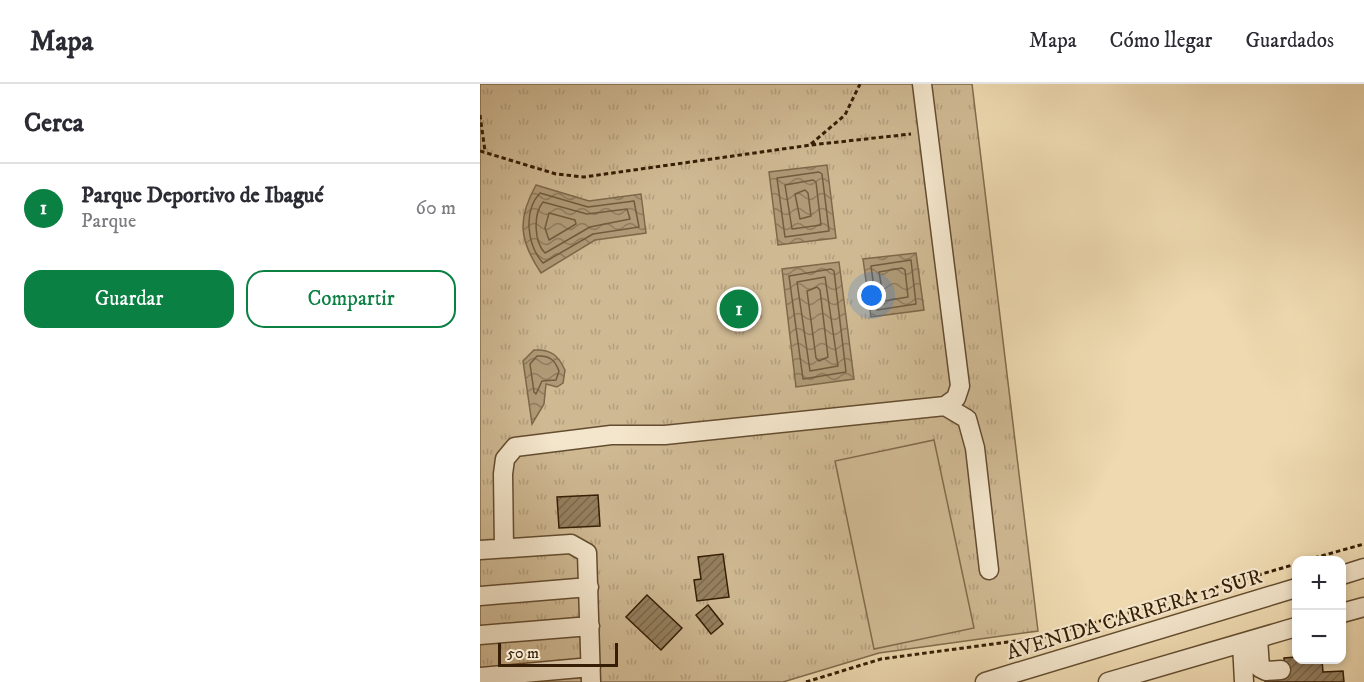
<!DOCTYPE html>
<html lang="es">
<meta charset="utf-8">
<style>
body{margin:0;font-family:"IM FELL DW Pica",serif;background:#f7f7f7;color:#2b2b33}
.controls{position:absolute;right:18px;bottom:18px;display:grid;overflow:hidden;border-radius:12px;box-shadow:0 3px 9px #0003}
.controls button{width:54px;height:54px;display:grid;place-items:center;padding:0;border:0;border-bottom:2px solid #e1e1e2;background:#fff;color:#2b2b33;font:30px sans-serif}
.scale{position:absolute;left:18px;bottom:15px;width:120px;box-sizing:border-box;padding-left:6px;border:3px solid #351e05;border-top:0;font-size:16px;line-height:21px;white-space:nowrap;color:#351e05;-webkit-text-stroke:4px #f4e6cc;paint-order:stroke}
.you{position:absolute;left:392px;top:212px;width:21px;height:21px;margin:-15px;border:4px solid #fff;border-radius:50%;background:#1a73e8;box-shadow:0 0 0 9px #1a73e833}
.badge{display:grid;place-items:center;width:39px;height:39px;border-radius:50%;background:#0b8043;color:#fff;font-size:20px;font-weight:700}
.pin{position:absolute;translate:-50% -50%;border:3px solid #fff;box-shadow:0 2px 6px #0006}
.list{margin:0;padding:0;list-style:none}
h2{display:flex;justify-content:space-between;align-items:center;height:78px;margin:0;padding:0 24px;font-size:26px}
h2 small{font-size:20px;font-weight:400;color:#7c7c81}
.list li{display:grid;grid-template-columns:39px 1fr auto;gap:18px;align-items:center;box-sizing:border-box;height:90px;padding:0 24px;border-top:2px solid #e1e1e2}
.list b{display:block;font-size:22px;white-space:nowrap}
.list p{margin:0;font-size:20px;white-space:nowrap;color:#7c7c81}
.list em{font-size:20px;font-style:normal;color:#7c7c81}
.actions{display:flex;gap:12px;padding:18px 24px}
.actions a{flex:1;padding:14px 0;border:2px solid #0b8043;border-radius:18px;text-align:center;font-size:21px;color:#0b8043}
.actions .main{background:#0b8043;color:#fff}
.map{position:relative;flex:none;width:884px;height:598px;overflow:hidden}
header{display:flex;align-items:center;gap:36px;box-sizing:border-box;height:84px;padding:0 30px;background:#fff;border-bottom:2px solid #e1e1e2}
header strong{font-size:28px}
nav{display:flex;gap:33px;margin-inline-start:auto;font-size:21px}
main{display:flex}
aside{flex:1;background:#fff}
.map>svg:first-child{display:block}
</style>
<header>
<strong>Mapa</strong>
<nav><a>Mapa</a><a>Cómo llegar</a><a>Guardados</a></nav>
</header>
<main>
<aside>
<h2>Cerca<small></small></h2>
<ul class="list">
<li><span class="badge">1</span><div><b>Parque Deportivo de Ibagué</b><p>Parque</p></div><em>60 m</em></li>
</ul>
<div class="actions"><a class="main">Guardar</a><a>Compartir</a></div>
</aside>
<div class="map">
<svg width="884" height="598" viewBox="0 0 884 598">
<defs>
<pattern id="park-tufts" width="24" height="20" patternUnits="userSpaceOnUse" patternTransform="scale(1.5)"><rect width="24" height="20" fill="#cfb993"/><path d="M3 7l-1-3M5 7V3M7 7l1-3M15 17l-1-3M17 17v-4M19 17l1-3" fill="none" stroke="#b29f7d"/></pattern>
<pattern id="water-waves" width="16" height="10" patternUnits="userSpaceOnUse" patternTransform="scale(1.5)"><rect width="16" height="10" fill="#af9976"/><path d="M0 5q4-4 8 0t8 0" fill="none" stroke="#8f7c5f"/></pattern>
<pattern id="building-hatch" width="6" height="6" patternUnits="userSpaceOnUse" patternTransform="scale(1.5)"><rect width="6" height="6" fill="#957f5e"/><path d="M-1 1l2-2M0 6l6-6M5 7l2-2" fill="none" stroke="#7a674c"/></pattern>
</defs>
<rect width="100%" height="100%" fill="#eed9b0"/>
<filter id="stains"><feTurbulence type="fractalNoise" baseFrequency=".00333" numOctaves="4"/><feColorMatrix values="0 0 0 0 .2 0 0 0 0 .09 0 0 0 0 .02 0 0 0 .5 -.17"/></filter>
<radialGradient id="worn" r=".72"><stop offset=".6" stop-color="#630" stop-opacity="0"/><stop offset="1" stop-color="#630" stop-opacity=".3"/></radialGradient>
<path fill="url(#park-tufts)" stroke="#826c4c" stroke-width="1.5" d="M0 0H492L558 547 399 569 303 598H0Z"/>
<path fill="#cfb993" stroke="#826c4c" stroke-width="1.5" d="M454 356 494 544 394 565 355 377Z"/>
<path fill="url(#water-waves)" stroke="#7e6849" stroke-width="1.5" d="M347 81 356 154 298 161 289 88Z
M56 101 109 117 161 110 166 149 115 156 61 189C39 156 37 135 56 101Z
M436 169 444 226 391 233 383 175Z
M359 178 374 295 316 303 302 185Z
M54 266C71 265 78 271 85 286L83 299 77 303 66 300 64 320 52 340 43 277Z"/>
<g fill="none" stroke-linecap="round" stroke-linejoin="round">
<path stroke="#725c3e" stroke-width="1.5" d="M339 88 342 90 349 147 305 153 297 94Z
M333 96 336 98 341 141 312 145 305 101Z
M325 106 328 109 331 132 320 135 315 110Z
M60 109 108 123 154 117 159 143 113 150 63 179C47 161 43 127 60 109Z
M63 118 107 130 147 125 150 135 110 143 65 169C54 158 53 130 63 118Z
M69 129 95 136 96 140 69 156 65 144Z
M431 176 436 220 397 226 391 182Z
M422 184 425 186 428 213 404 217 399 188Z
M351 185 354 187 366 288 323 295 309 192Z
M345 193 358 282 330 287 317 198Z
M337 203 340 206 348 273 339 277 336 274 327 207Z
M57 272C69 271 75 276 79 287L76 296 62 297 56 310 54 308 50 280Z"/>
</g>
<path fill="url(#building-hatch)" stroke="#351e05" stroke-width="1.5" d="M118 411 120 442 79 444 77 413Z
M243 470 249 513 217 517 214 496 221 495 218 473Z
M167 511 202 544 181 566 146 533Z
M228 521 243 540 231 550 216 531Z
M816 573V576H842L843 588 863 587 864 598H785V592L805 591 804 574Z"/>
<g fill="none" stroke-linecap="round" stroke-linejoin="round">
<defs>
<path id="minor" d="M465 322 487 335 495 364 509 486
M24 464 23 390 25 375 35 363 131 351H185L465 322 476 314 480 302 442 0
M0 466 91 460 107 469 111 598
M862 491 884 484
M0 512 109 503
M862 529 884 523
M0 551 110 542
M778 554 780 584 786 587 801 586
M762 559 764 598
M0 593 111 583
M505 598 816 504
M628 598 816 543"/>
</defs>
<use href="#minor" stroke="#634d30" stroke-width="21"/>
<path stroke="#351e05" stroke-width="3" stroke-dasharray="4.5 3" stroke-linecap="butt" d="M0 31 5 67
M331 60 365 31 380 0
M0 67 76 90 104 93 331 61 431 50
M827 476 884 460
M326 598 401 575 565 553 816 480"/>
<use href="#minor" stroke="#f4e6cc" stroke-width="18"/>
</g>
<g text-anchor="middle" stroke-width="4.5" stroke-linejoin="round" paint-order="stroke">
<g font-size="21" fill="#351e05" stroke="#f4e6cc">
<text transform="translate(654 530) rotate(-17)" y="7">AVENIDA CARRERA 12 SUR</text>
</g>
</g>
<rect width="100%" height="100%" filter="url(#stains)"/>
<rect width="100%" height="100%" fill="url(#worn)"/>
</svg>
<div class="controls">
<button>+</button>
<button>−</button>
</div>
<div class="scale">50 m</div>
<div class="you"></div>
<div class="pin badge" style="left:259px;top:225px">1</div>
</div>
</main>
